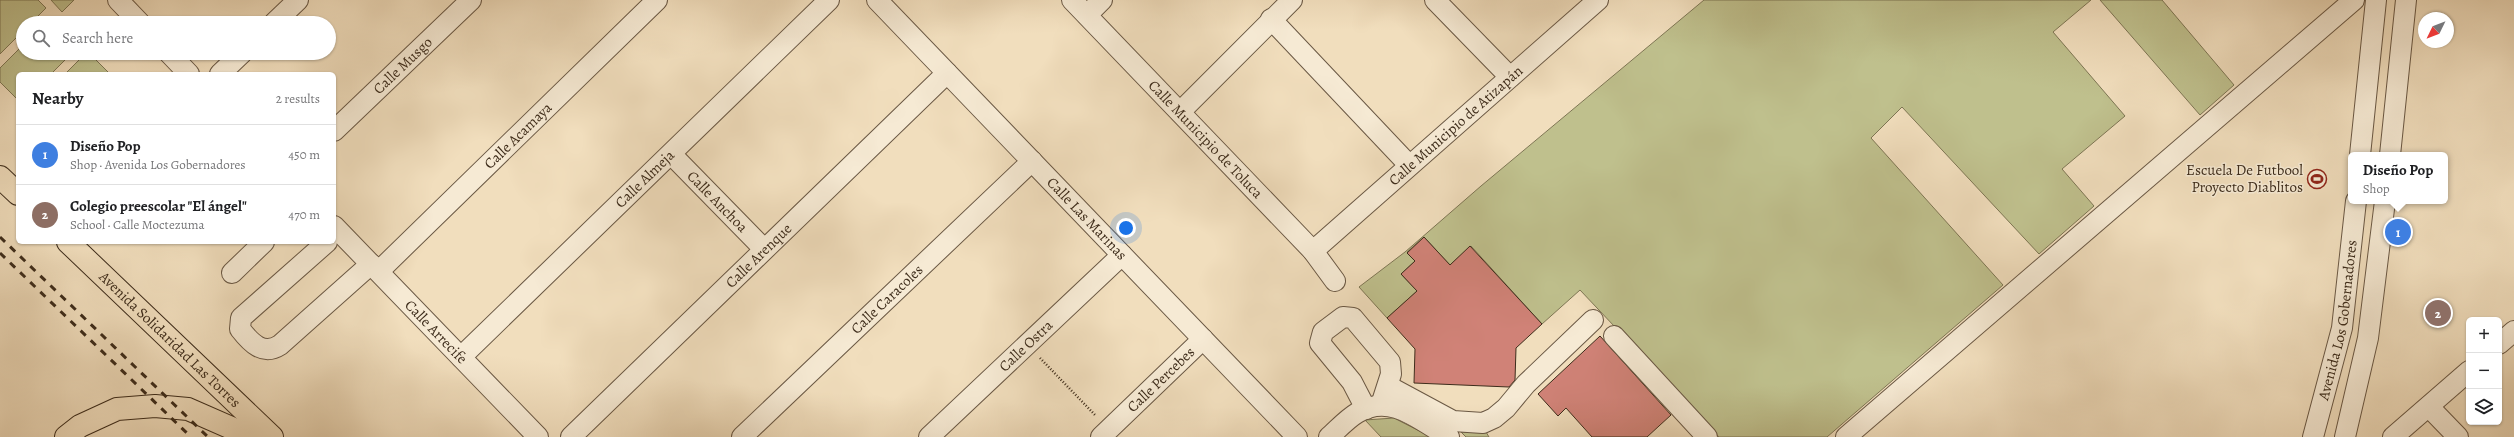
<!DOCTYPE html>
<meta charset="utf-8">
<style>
body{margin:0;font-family:Alegreya,serif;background:#f6f6f6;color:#202124}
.controls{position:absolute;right:12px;bottom:12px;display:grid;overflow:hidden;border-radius:6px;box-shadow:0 1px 3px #0004}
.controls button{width:36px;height:36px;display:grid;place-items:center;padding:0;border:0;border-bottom:1px solid #e0e0e0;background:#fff;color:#202124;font:20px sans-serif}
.compass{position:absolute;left:2418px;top:12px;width:36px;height:36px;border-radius:50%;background:#fff;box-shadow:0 1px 3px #0004;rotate:227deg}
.you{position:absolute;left:1126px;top:228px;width:14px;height:14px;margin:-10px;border:3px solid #fff;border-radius:50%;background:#1a73e8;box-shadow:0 0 0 6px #1a73e833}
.badge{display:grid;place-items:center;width:26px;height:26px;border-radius:50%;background:#8f2418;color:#fff;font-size:13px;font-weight:700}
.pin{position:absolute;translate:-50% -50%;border:2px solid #fff;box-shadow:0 1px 4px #0006}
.popup{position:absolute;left:2348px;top:152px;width:100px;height:52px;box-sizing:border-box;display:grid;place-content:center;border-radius:6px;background:#fff;filter:drop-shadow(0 1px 3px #0005);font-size:13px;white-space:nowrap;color:#757577}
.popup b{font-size:15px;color:#202124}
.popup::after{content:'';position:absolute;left:50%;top:100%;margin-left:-8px;border:8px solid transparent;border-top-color:#fff}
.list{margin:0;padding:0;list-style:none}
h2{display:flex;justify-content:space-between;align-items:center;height:52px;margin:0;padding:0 16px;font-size:17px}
h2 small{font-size:13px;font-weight:400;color:#757577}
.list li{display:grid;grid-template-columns:26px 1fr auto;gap:12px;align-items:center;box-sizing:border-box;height:60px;padding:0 16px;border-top:1px solid #e0e0e0}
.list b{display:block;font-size:15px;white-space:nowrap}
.list p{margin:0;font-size:13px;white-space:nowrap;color:#757577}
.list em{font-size:13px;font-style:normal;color:#757577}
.icon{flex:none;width:22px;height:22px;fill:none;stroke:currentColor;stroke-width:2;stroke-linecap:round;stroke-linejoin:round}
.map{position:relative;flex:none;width:2514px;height:437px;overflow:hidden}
.search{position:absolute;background:#fff;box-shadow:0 1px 3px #0004;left:16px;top:16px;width:320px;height:44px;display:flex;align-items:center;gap:10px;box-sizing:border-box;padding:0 14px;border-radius:22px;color:#757577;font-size:15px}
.panel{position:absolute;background:#fff;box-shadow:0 1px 3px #0004;left:16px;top:72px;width:320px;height:172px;border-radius:6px}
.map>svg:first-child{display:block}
</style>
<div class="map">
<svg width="2514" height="437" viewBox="0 0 2514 437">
<rect width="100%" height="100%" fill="#f1debd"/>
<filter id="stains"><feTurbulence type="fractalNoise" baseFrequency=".005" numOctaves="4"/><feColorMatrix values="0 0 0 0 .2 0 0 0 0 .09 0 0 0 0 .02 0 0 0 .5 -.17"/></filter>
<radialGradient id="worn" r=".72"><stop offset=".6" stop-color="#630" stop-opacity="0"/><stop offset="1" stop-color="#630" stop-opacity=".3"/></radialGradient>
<path fill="#bfc08d" stroke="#7e7654" d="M0 0H38L46 8 31 23H23V31L0 54Z
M51 0H74L62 12Z
M1704 0H2091L2053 32 2125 116 2062 169 2094 206 2039 254 1902 107 1871 138 2003 285 1827 437H1719L1580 290 1542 324 1471 246 1450 265 1424 237 1407 252 1415 261 1401 274 1417 291 1387 318 1359 287 1405 252 1481 186Z
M2100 0H2162L2234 85 2200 115Z
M23 45V53H72L51 74H18V100L0 82V68Z
M86 53H89L110 74H65Z
M1394 418 1431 437H1381L1365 420Z
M1461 432H1486L1489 437H1466Z"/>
<path fill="#d08277" stroke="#3d2c1b" d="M1424 237 1450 265 1470 246 1542 324 1516 348 1515 380 1509 387 1414 383 1415 349 1387 318 1417 291 1401 274 1415 261 1407 253Z
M1600 336 1671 415 1647 437H1592L1566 408 1558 416 1538 394Z"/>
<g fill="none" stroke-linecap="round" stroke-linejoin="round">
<defs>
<g id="minor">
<path d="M118 0 140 23"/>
<path id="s1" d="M877 0 1297 437"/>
<path id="s2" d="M1072 0 1313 251 1335 281"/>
<path d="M1435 0 1510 77"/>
<path d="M1087 15 1102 0"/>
<path d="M1271 19 1409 165"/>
<path d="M274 23 298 0"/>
<path d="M169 53 189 74"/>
<path d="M220 74 242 53"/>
<path d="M1180 112 1292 0"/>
<path id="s3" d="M334 131 471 0"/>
<path id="s4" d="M672 155 764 249"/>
<path d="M2360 155 2376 0"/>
<path d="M2390 155 2406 0"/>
<path id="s5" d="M334 226 538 437"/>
<path d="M327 242 241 318 240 329C251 343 263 356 280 345L371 264"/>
<path id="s6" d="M1313 251 1598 0"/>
<path id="s7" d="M379 271 657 0"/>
<path d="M232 273 264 242"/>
<path d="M1614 336 1707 437"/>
<path d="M2499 344 2514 331"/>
<path id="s8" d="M461 357 829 0"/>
<path d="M1388 386 1453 421 1483 423 1494 418 1506 408 1526 384 1593 320"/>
<path d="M2429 407 2458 437"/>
<path d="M1366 409 1352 382 1320 343 1323 332 1343 317 1353 318 1390 362 1391 374 1381 405"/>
<path id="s9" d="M571 437 947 73"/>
<path id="s10" d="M742 437 1032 161"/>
<path id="s11" d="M929 437 1122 255"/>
<path id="s12" d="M1101 437 1203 339"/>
<path d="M1329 437C1338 429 1347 419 1357 413 1391 392 1420 421 1449 437"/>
<path d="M1846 437 2354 0"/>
<path id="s13" d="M2313 437 2342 328 2356 201"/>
<path d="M2345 437 2368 338 2385 201"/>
<path d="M2393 437 2469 371"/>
</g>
<g id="major">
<path d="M0 177 18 194"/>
<path id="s14" d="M68 242 272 437"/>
<path d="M66 437 80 426 117 409 155 406 188 409 252 437"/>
</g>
</defs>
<use href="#minor" stroke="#6a5844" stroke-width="22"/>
<use href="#major" stroke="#3d2c1b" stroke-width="24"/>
<path stroke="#3d2c1b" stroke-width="2.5" stroke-dasharray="1 2" stroke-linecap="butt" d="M1040 358 1096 416"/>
<use href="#minor" stroke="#f6ead4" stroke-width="20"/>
<use href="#major" stroke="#f1debd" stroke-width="22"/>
<path stroke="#3d2c1b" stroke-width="3" stroke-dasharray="7 7" stroke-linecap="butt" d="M0 237 208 437
M0 253 191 437"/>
</g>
<defs>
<symbol id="stadium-ring" viewBox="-11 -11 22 22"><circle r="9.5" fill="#f6ead4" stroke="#8f2418" stroke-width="1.5"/><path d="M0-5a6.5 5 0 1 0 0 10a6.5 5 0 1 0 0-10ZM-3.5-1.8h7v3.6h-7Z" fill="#8f2418"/></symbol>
</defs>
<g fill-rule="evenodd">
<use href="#stadium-ring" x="2306" y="168" width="22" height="22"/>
</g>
<g text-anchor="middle" stroke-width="3" stroke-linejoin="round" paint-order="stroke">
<g font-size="15" fill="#3d2c1b" stroke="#f6ead4">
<text dy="5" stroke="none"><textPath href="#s3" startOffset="95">Calle Musgo</textPath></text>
<text dy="5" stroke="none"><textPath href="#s6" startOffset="190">Calle Municipio de Atizapán</textPath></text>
<text dy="5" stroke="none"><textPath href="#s7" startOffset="194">Calle Acamaya</textPath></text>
<text dy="5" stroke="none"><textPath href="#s2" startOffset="193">Calle Municipio de Toluca</textPath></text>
<text dy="5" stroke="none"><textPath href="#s8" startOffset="256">Calle Almeja</textPath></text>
<text dy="5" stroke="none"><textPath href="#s4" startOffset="65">Calle Anchoa</textPath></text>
<text dy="5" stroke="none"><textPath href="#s1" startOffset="303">Calle Las Marinas</textPath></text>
<text dy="5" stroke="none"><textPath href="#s9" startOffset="261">Calle Arenque</textPath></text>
<text dy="5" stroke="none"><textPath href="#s10" startOffset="200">Calle Caracoles</textPath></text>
<text dy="5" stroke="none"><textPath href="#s13" startOffset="120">Avenida Los Gobernadores</textPath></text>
<text dy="5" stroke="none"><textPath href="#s5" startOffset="147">Calle Arrecife</textPath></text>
<text dy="5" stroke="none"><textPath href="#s14" startOffset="141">Avenida Solidaridad Las Torres</textPath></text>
<text dy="5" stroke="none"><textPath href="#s11" startOffset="133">Calle Ostra</textPath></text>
<text dy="5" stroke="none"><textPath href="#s12" startOffset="83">Calle Percebes</textPath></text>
</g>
<g font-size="15" fill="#3d2c1b" stroke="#f6ead4" text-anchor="end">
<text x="2303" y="175">Escuela De Futbool<tspan x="2303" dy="17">Proyecto Diablitos</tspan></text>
</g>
</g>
<rect width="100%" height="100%" filter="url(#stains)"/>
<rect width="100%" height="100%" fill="url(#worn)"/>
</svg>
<div class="controls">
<button>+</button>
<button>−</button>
<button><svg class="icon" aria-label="layers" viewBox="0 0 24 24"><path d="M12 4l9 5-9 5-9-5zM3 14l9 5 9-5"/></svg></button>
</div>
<svg class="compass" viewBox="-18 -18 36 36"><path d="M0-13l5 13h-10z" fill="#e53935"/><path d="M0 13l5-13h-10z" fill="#757577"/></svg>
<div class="you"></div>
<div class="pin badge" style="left:2398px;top:232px;background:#3f7fe0">1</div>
<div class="popup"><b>Diseño Pop</b>Shop</div>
<div class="pin badge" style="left:2438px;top:313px;background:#8d6e63">2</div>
<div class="search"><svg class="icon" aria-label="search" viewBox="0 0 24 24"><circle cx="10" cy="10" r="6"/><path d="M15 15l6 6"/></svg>Search here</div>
<section class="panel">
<h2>Nearby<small>2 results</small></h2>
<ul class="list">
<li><span class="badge" style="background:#3f7fe0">1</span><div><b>Diseño Pop</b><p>Shop · Avenida Los Gobernadores</p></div><em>450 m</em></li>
<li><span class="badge" style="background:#8d6e63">2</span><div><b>Colegio preescolar &quot;El ángel&quot;</b><p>School · Calle Moctezuma</p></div><em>470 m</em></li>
</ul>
</section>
</div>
